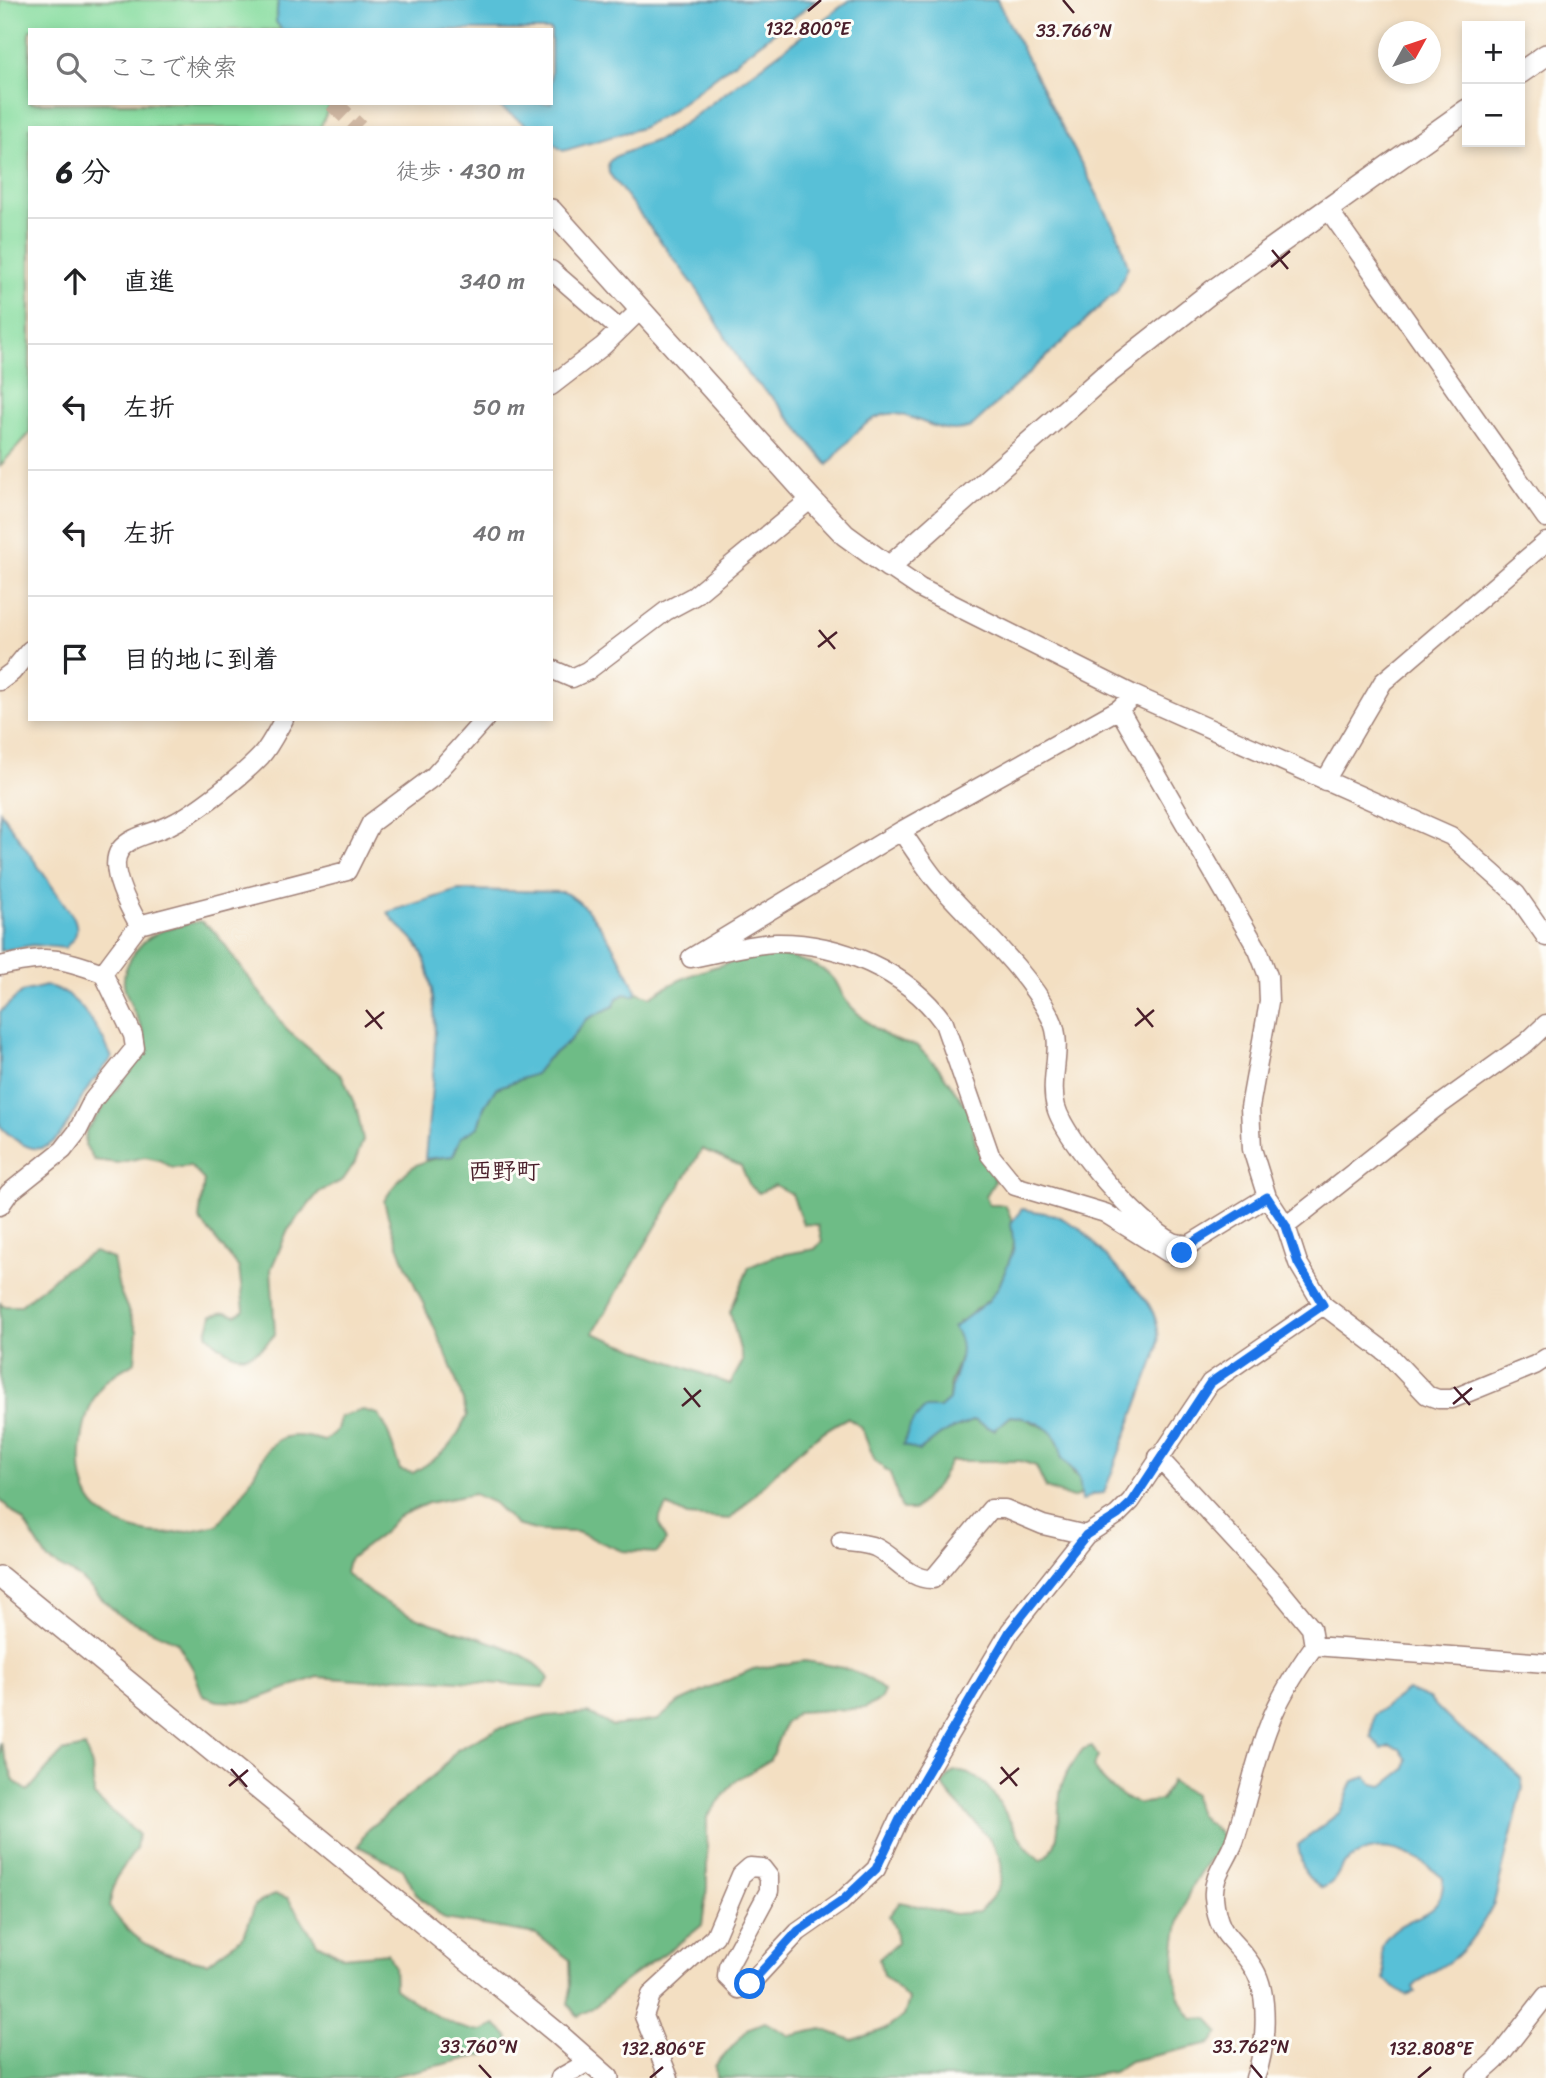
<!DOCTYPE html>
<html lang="ja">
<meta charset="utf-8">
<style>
body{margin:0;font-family:Sriracha,"Klee One",sans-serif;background:#f2f2f2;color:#202124}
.controls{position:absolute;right:21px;top:21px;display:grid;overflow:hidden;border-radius:0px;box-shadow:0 4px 10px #0003}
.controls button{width:63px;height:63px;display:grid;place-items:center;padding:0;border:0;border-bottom:2px solid #e0e0e0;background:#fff;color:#202124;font:35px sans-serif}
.compass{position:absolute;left:1378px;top:21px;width:63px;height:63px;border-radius:50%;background:#fff;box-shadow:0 4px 10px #0003;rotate:50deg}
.stop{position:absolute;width:21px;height:21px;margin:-16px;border:5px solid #1a73e8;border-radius:50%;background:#fff}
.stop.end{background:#1a73e8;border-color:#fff;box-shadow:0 2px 7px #0008}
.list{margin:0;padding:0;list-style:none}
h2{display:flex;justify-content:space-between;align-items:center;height:91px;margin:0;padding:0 28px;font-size:30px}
h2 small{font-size:23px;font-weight:400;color:#757577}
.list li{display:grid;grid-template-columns:46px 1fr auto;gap:21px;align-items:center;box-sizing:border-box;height:126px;padding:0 28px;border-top:2px solid #e0e0e0}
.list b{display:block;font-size:26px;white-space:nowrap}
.list em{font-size:23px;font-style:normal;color:#757577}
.icon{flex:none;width:38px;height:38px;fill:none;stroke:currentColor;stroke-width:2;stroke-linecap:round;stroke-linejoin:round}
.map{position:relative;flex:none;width:1546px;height:2078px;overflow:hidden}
.search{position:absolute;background:#fff;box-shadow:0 4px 10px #0003;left:28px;top:28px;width:525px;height:77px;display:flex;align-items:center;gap:18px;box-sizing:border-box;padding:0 24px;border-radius:0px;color:#757577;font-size:26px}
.panel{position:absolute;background:#fff;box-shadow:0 4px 10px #0003;left:28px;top:126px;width:525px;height:595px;border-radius:0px}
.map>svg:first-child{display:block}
</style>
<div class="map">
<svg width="1546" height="2078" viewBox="0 0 1546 2078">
<rect width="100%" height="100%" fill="#fdfcf7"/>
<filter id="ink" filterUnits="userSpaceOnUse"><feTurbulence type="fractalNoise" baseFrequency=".0143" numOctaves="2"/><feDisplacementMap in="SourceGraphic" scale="14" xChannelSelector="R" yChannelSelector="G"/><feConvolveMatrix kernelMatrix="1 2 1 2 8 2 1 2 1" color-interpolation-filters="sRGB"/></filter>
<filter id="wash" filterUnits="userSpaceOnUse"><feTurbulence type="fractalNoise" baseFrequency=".00686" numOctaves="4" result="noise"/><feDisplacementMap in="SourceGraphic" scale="28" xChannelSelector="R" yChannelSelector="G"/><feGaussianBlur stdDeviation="1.57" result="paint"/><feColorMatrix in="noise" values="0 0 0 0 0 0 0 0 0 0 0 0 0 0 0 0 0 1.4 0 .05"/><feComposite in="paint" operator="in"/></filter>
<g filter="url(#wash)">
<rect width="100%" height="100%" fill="#f3dfc2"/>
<path fill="#88dda0" stroke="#697e66" stroke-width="2" d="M0 0H278L276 22 282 30H30V103H331L320 128H30V433L0 466Z"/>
<path fill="#6ebc86" stroke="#5c6e58" stroke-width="2" fill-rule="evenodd" d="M201 921 215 932 288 1031 343 1077 357 1110 363 1140 355 1162 343 1180 319 1192 288 1230 271 1269 275 1334C250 1365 233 1361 207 1334L212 1315 226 1312 236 1315 244 1310 239 1268 199 1219 204 1180 190 1166 173 1168 159 1160 145 1157 117 1163 94 1160 85 1145 86 1131 145 1051C148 1025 127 1009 124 984 123 975 127 965 131 958 147 930 171 927 201 921Z
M777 954C796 959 819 963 833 978 839 984 841 995 847 1002 864 1021 890 1044 916 1045L938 1067 968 1109 976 1145 995 1181 986 1196 989 1205H1005C1022 1231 1010 1279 989 1300 985 1304 979 1306 975 1310 969 1316 967 1320 959 1322L963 1351 950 1383 949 1400 940 1408 919 1451 941 1434 974 1420 994 1430 1011 1416 1022 1417 1052 1431 1073 1473 1079 1477 1083 1487 1080 1495 1072 1498 1046 1488 1036 1466 1021 1461H951L936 1487 914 1510H902L890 1473 875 1461 861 1427 847 1418C800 1441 768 1483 730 1519L687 1516 668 1506C655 1517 659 1527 666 1541L657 1553 622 1551 577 1532 539 1531 516 1525 494 1503 474 1494 428 1503 397 1517 382 1534 349 1559 346 1573C368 1594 394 1609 423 1620 456 1633 533 1647 549 1679L544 1687 401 1677 370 1681 317 1677 249 1702 218 1701 203 1696 193 1669 177 1642 120 1616 80 1578 48 1560 24 1522 0 1500V1302L2 1306H20L65 1269 94 1252 113 1259 119 1289 137 1331 135 1362C125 1368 111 1375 104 1383 81 1410 73 1470 90 1500 99 1516 123 1527 139 1531 166 1538 192 1530 218 1525 227 1513 237 1502 245 1490 269 1451 268 1424 324 1441L337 1430 340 1417 363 1410 378 1414 387 1429 400 1470 413 1473C443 1454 452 1449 467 1416 449 1341 402 1276 384 1201 404 1169 416 1159 453 1156L461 1137 478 1127 484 1107 496 1088 535 1074 547 1059 569 1041 587 1019 614 1006 617 998 625 994 634 996 637 992 650 997C688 971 732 960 777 954ZM702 1149 741 1166 750 1186 759 1193 775 1185 792 1194 803 1224 818 1225 822 1241 815 1249 774 1256 749 1267 730 1312 743 1361 730 1384 593 1333Z
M804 1661C835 1666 861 1668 884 1691L880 1700 865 1708 798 1712 785 1723 770 1760 735 1781 707 1817V1888L702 1925C678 1946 656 1958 631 1977 612 1990 599 2007 578 2016L568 2004 571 1989 570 1960 536 1934 445 1919 416 1894 403 1869 358 1846 367 1830 440 1770 457 1750 497 1729 547 1716 588 1713 612 1726 658 1720 679 1702 753 1669Z
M0 1742 14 1781 28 1791 62 1752 85 1747 92 1767 94 1796 138 1834 136 1849 116 1878 109 1906C136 1947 161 1954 207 1963L244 1936 255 1905 275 1894 288 1898 317 1943 343 1957 388 1953 394 1966 395 1988C413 2002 456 2031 480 2031 485 2030 492 2026 496 2025L509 2037 505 2050 385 2078H0Z
M1092 1746 1098 1757 1093 1766C1099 1780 1122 1799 1138 1803 1144 1804 1155 1801 1161 1800L1171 1781 1194 1795C1197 1822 1207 1819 1223 1837L1222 1844C1213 1855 1203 1866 1196 1879 1175 1915 1162 1986 1193 2019L1208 2018 1219 2033 1211 2043 1130 2061 1113 2072 1074 2078H716L715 2066 749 2028 765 2022 790 2036 822 2029 852 2040 886 2029 904 2016 909 2000 883 1975 879 1959 897 1943 895 1929 889 1916 900 1902 955 1914 979 1912C986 1904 996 1895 999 1885 1015 1843 958 1815 942 1784L954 1771C1003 1774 1006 1838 1041 1860 1068 1846 1053 1806 1063 1782 1067 1771 1076 1759 1083 1749Z"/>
<path fill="#59c0d7" stroke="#527081" stroke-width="2" d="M278 0H817L668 113 641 128 563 151 551 142V128H531L494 103H551V30H282L276 22Z
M850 0H997L1119 237 1128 267 1117 291 971 427C935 440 910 405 880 416 859 424 843 448 828 465L773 398 748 375 699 292 609 173 608 163 614 157 662 138 689 120Z
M0 811 74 918C80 932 75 938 65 948L33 945 0 951Z
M458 890 562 892C593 902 623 963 637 992L634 996 625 994 617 998 614 1006 587 1019 569 1041 547 1059 535 1074 496 1088 484 1107 478 1127 461 1137 453 1156 425 1159C430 1098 446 1010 422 953 414 935 396 928 388 912Z
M46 986C77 990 101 1032 112 1058 102 1071 90 1083 82 1098 59 1140 45 1172 0 1126V1012L22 992Z
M1022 1209 1056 1215 1081 1229 1146 1300C1158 1317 1162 1338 1155 1358L1104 1493 1093 1494 1082 1501 1079 1477 1061 1457C1062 1431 1034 1418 1011 1416L994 1430 974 1420 941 1434 919 1451 903 1445 911 1424 925 1408H940L949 1400C951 1374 972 1351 953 1328L988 1301 999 1286 1014 1249 1011 1223Z
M1407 1690 1429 1699 1457 1727 1493 1752 1521 1778 1523 1788 1494 1903C1484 1922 1468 1948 1450 1961 1437 1970 1425 1975 1413 1987L1415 1992 1406 1995 1384 1979C1387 1966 1377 1955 1384 1942 1401 1911 1445 1924 1443 1878 1420 1858 1387 1837 1357 1855 1353 1858 1346 1861 1343 1865 1336 1876 1336 1882 1322 1888 1303 1878 1302 1865 1298 1845L1340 1812 1353 1781 1366 1777 1373 1784 1383 1786 1405 1769 1407 1760 1400 1749 1390 1746 1382 1749 1371 1737 1374 1715Z"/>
</g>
<g filter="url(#ink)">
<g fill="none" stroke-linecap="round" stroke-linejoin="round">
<path stroke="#d1b9a4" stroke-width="18" stroke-dasharray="18 9" stroke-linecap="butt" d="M333 103 359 128"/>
<defs>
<path id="minor" d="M1328 209 1546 518
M551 270 619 329
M551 386 603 346 640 310
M889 567 920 588 1134 695 1451 836 1516 894 1546 937
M551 669 572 678 587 671 666 611 694 596 811 499
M0 681 12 672 30 650
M1134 695 1119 709 901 831 691 958C718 953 748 944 776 943 839 942 907 971 944 1023L990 1155 1015 1186 1105 1213 1169 1253 1177 1256 1182 1253 1184 1244
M1119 709 1258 950 1268 976 1269 1002 1250 1107 1252 1149 1267 1197 1286 1226 1298 1263 1323 1305 1388 1354 1427 1395 1438 1399H1452L1535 1365 1546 1358
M1325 781 1383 682 1546 542
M901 831C915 850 927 871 942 887 978 928 1026 968 1051 1018 1065 1046 1048 1078 1056 1107 1065 1141 1141 1227 1173 1242 1178 1244 1184 1244 1189 1245L1267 1197
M139 925C130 909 107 868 120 850 131 835 156 833 172 824 197 812 242 776 261 756 270 746 277 731 284 719
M0 966C48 955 56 957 103 973L139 925 347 871 371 823 433 777 485 719
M0 1206 9 1193 63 1150 77 1132 93 1100 135 1048 133 1035 103 973
M1286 1226 1434 1109 1526 1043 1546 1024
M1158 1457 1274 1583 1311 1628 1314 1646C1297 1670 1279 1697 1269 1725 1254 1763 1247 1804 1234 1842 1227 1861 1212 1876 1214 1897 1218 1941 1236 1938 1254 1969 1270 1995 1266 2051 1255 2078
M841 1541C852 1543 865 1543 875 1547 895 1556 909 1580 933 1579L991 1509H1005L1043 1525 1086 1535
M1314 1646 1546 1663
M560 2078 590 2061
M669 2078 644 2016 651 1995 715 1936 741 1875 750 1867 762 1868 769 1877V1891L728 1967 727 1977 739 1989 749 1985 798 1932 841 1902 876 1869 899 1819 1010 1631 1086 1535 1117 1515 1131 1501 1210 1383 1323 1305
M1476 2078 1496 2060 1546 1996"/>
<path id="tertiary" d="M1520 73 1546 55
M551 210 811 499 845 535 889 567 1102 378 1214 290 1467 110
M0 1577 557 2033 608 2078"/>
</defs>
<use href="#minor" stroke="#9e7f76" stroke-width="21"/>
<use href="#tertiary" stroke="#9e7f76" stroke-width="24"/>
<use href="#minor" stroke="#fff" stroke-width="18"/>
<use href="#tertiary" stroke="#fff" stroke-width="21"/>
</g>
</g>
<g fill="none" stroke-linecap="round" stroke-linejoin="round" filter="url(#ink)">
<path stroke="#1a73e8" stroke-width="9" d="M750 1984 798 1931 841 1902 876 1869 900 1819 1010 1631 1086 1535 1118 1515 1132 1502 1210 1383 1323 1305 1298 1263 1286 1226 1267 1197 1189 1245 1184 1244 1182 1253"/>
</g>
<path fill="none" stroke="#4a1f2b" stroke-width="2.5" d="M1063 0 1074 13M808 11 821 0M1272 250 1288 269M1271 267 1290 251M819 630 835 649M818 647 837 632M1137 1008 1153 1027M366 1010 382 1029M1135 1026 1154 1010M365 1027 384 1012M1454 1387 1470 1405M684 1388 700 1407M1453 1404 1472 1388M682 1406 701 1390M1001 1767 1017 1786M231 1769 247 1787M1000 1784 1019 1768M229 1786 248 1770M479 2065 491 2078M1251 2065 1262 2078M650 2078 663 2067M1418 2078 1431 2067"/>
<g text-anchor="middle" stroke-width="6" stroke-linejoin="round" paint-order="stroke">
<g font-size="24" font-weight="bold" fill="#4a1f2b" stroke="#fdfcf7">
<text x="504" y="1179">西野町</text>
</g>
</g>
<g font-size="18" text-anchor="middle" fill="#4a1f2b" stroke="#fdfcf7" stroke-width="6" stroke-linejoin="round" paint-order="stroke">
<text x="808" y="35">132.800°E</text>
<text x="1074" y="37">33.766°N</text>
<text x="479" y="2053">33.760°N</text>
<text x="1251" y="2053">33.762°N</text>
<text x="663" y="2055">132.806°E</text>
<text x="1431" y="2055">132.808°E</text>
</g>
</svg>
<div class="controls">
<button>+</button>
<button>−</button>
</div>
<svg class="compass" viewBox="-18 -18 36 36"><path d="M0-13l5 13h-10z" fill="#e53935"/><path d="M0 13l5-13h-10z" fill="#757577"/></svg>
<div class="stop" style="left:750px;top:1984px"></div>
<div class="stop end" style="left:1182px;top:1253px"></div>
<div class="search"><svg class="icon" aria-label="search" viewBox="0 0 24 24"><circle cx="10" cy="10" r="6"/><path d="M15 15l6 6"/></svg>ここで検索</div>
<section class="panel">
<h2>6 分<small>徒歩 · 430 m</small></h2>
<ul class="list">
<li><svg class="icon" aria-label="ahead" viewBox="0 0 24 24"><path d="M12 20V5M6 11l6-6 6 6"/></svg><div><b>直進</b></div><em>340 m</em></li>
<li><svg class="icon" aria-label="left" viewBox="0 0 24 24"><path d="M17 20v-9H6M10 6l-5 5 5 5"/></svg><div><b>左折</b></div><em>50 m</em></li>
<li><svg class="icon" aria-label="left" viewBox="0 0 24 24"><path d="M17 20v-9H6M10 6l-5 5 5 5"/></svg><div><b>左折</b></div><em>40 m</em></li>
<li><svg class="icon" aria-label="arrive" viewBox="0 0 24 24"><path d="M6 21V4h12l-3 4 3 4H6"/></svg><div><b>目的地に到着</b></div></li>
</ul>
</section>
</div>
